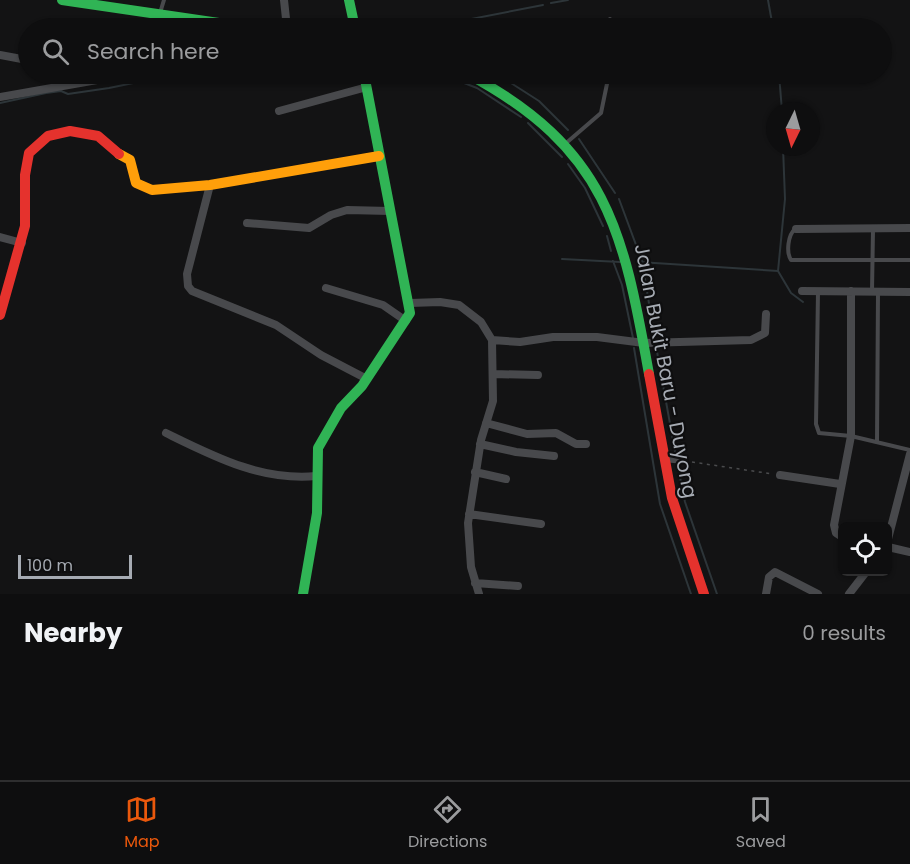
<!DOCTYPE html>
<style>
body{margin:0;font-family:Poppins,sans-serif;background:#171718;color:#f1f3f6}
.controls{position:absolute;right:18px;bottom:18px;display:grid;overflow:hidden;border-radius:9px;box-shadow:0 2px 4px #0004}
.controls button{width:54px;height:54px;display:grid;place-items:center;padding:0;border:0;border-bottom:2px solid #2e2e2f;background:#0e0e0f;color:#f1f3f6;font:30px sans-serif}
.compass{position:absolute;left:766px;top:102px;width:54px;height:54px;border-radius:50%;background:#0e0e0f;box-shadow:0 2px 4px #0004;rotate:185deg}
.scale{position:absolute;left:18px;bottom:15px;width:114px;box-sizing:border-box;padding-left:6px;border:3px solid #a6abb3;border-top:0;font-size:16px;line-height:21px;white-space:nowrap;color:#a6abb3;-webkit-text-stroke:4px #0e0e0f;paint-order:stroke}
.list{margin:0;padding:0;list-style:none}
h2{display:flex;justify-content:space-between;align-items:center;height:78px;margin:0;padding:0 24px;font-size:26px}
h2 small{font-size:20px;font-weight:400;color:#9b9c9e}
.icon{flex:none;width:33px;height:33px;fill:none;stroke:currentColor;stroke-width:2;stroke-linecap:round;stroke-linejoin:round}
.map{position:relative;flex:none;width:910px;height:594px;overflow:hidden}
.search{position:absolute;background:#0e0e0f;box-shadow:0 2px 4px #0004;left:18px;right:18px;top:18px;height:66px;display:flex;align-items:center;gap:15px;box-sizing:border-box;padding:0 21px;border-radius:33px;color:#9b9c9e;font-size:22px}
.sheet{height:186px;background:#0e0e0f}
nav{display:flex;justify-content:space-around;align-items:center;box-sizing:border-box;height:84px;border-top:2px solid #2e2e2f;background:#0e0e0f;font-size:16px;color:#9b9c9e}
nav a{display:grid;justify-items:center;gap:3px}
nav .on{color:#ea580c}
.map>svg:first-child{display:block}
</style>
<div class="map">
<svg width="910" height="594" viewBox="0 0 910 594">
<rect width="100%" height="100%" fill="#131314"/>
<g fill="none" stroke-linecap="round" stroke-linejoin="round">
<path stroke="#2d3539" stroke-width="2" d="M768 0 773 28
M551 3 568 0
M425 28 543 5
M441 74 477 88 521 117
M497 74 539 101 568 130
M779 74 782 111
M0 103 46 93 61 91 68 94 109 88 177 74
M528 123 562 157
M579 139 615 193
M568 164 585 188 603 226
M619 199 642 261
M607 236 611 251
M562 259 620 262
M613 261 622 285 633 338
M639 262 778 271 785 199 783 147
M646 262 645 279 655 340
M778 271 791 293 803 302
M656 346 676 457
M634 348 660 504 691 594
M677 462 685 502 717 594"/>
<path stroke="#4a4b4d" stroke-width="1.5" stroke-dasharray="3 4.5" stroke-linecap="butt" d="M692 462 773 474"/>
<path stroke="#48494c" stroke-width="4" d="M160 13 164 0
M610 19 611 28
M565 144 601 113 609 74
M795 229C788 235 786 252 791 260H910
M872 291 873 230
M818 292 816 424 819 433 851 436 910 450
M877 442 878 293"/>
<path stroke="#48494c" stroke-width="8" d="M284 0 287 28
M0 55 27 60
M0 97 97 80
M279 111 367 87
M210 185 187 274 188 286 192 291 276 325 321 355 367 379
M247 223 309 228 331 215 347 210 390 211
M796 229 910 228
M0 237 22 243
M326 288 383 305 406 321
M802 291 910 292
M410 303 440 302 459 305 481 322 492 340 493 401 481 440 468 523 471 567 479 594
M492 340 520 342 553 337H597L644 343 751 340 765 333 766 314
M493 374 538 375
M486 423 527 434 556 433 576 444H586
M166 433C215 457 261 481 316 476
M480 444 516 452 554 456
M664 458 684 460
M475 472 506 479
M780 475 840 484
M469 514 541 524
M842 537 836 533 834 525 851 436V291
M888 539 910 454
M888 547 910 552
M475 583 518 586
M766 594 769 577 775 572 818 594
M849 594 866 572"/>
<path stroke="#30b455" stroke-width="10" d="M62 0 253 28
M349 0 355 28
M468 74C607 149 623 229 649 374
M303 594 317 513 318 448 341 408 362 386 410 313 364 74"/>
<path stroke="#ff9f0a" stroke-width="10" d="M119 154 130 160 136 183 152 190 210 185 379 156"/>
<path stroke="#e5322d" stroke-width="10" d="M0 315 25 226V175L29 153 48 136 70 131 98 136 119 154
M649 374 672 498 704 594"/>
</g>
<g text-anchor="middle" stroke-width="4.5" stroke-linejoin="round" paint-order="stroke">
<g font-size="20" fill="#a6abb3" stroke="#0e0e0f">
<text transform="translate(666 371) rotate(79)" y="7">Jalan Bukit Baru - Duyong</text>
</g>
</g>
</svg>
<div class="controls">
<button><svg class="icon" aria-label="locate" viewBox="0 0 24 24"><circle cx="12" cy="12" r="6"/><path d="M12 2v4M12 18v4M2 12h4M18 12h4"/></svg></button>
</div>
<svg class="compass" viewBox="-18 -18 36 36"><path d="M0-13l5 13h-10z" fill="#e53935"/><path d="M0 13l5-13h-10z" fill="#9b9c9e"/></svg>
<div class="scale">100 m</div>
<div class="search"><svg class="icon" aria-label="search" viewBox="0 0 24 24"><circle cx="10" cy="10" r="6"/><path d="M15 15l6 6"/></svg>Search here</div>
</div>
<section class="sheet">
<h2>Nearby<small>0 results</small></h2>
<ul class="list">
</ul>
</section>
<nav>
<a class="on"><svg class="icon" aria-label="map" viewBox="0 0 24 24"><path d="M3 6l6-2 6 2 6-2v14l-6 2-6-2-6 2zM9 4v14M15 6v14"/></svg>Map</a>
<a><svg class="icon" aria-label="directions" viewBox="0 0 24 24"><path d="M12 3l9 9-9 9-9-9zM9 14v-3h6M13 9l2 2-2 2"/></svg>Directions</a>
<a><svg class="icon" aria-label="saved" viewBox="0 0 24 24"><path d="M7 4h10v16l-5-4-5 4z"/></svg>Saved</a>
</nav>
